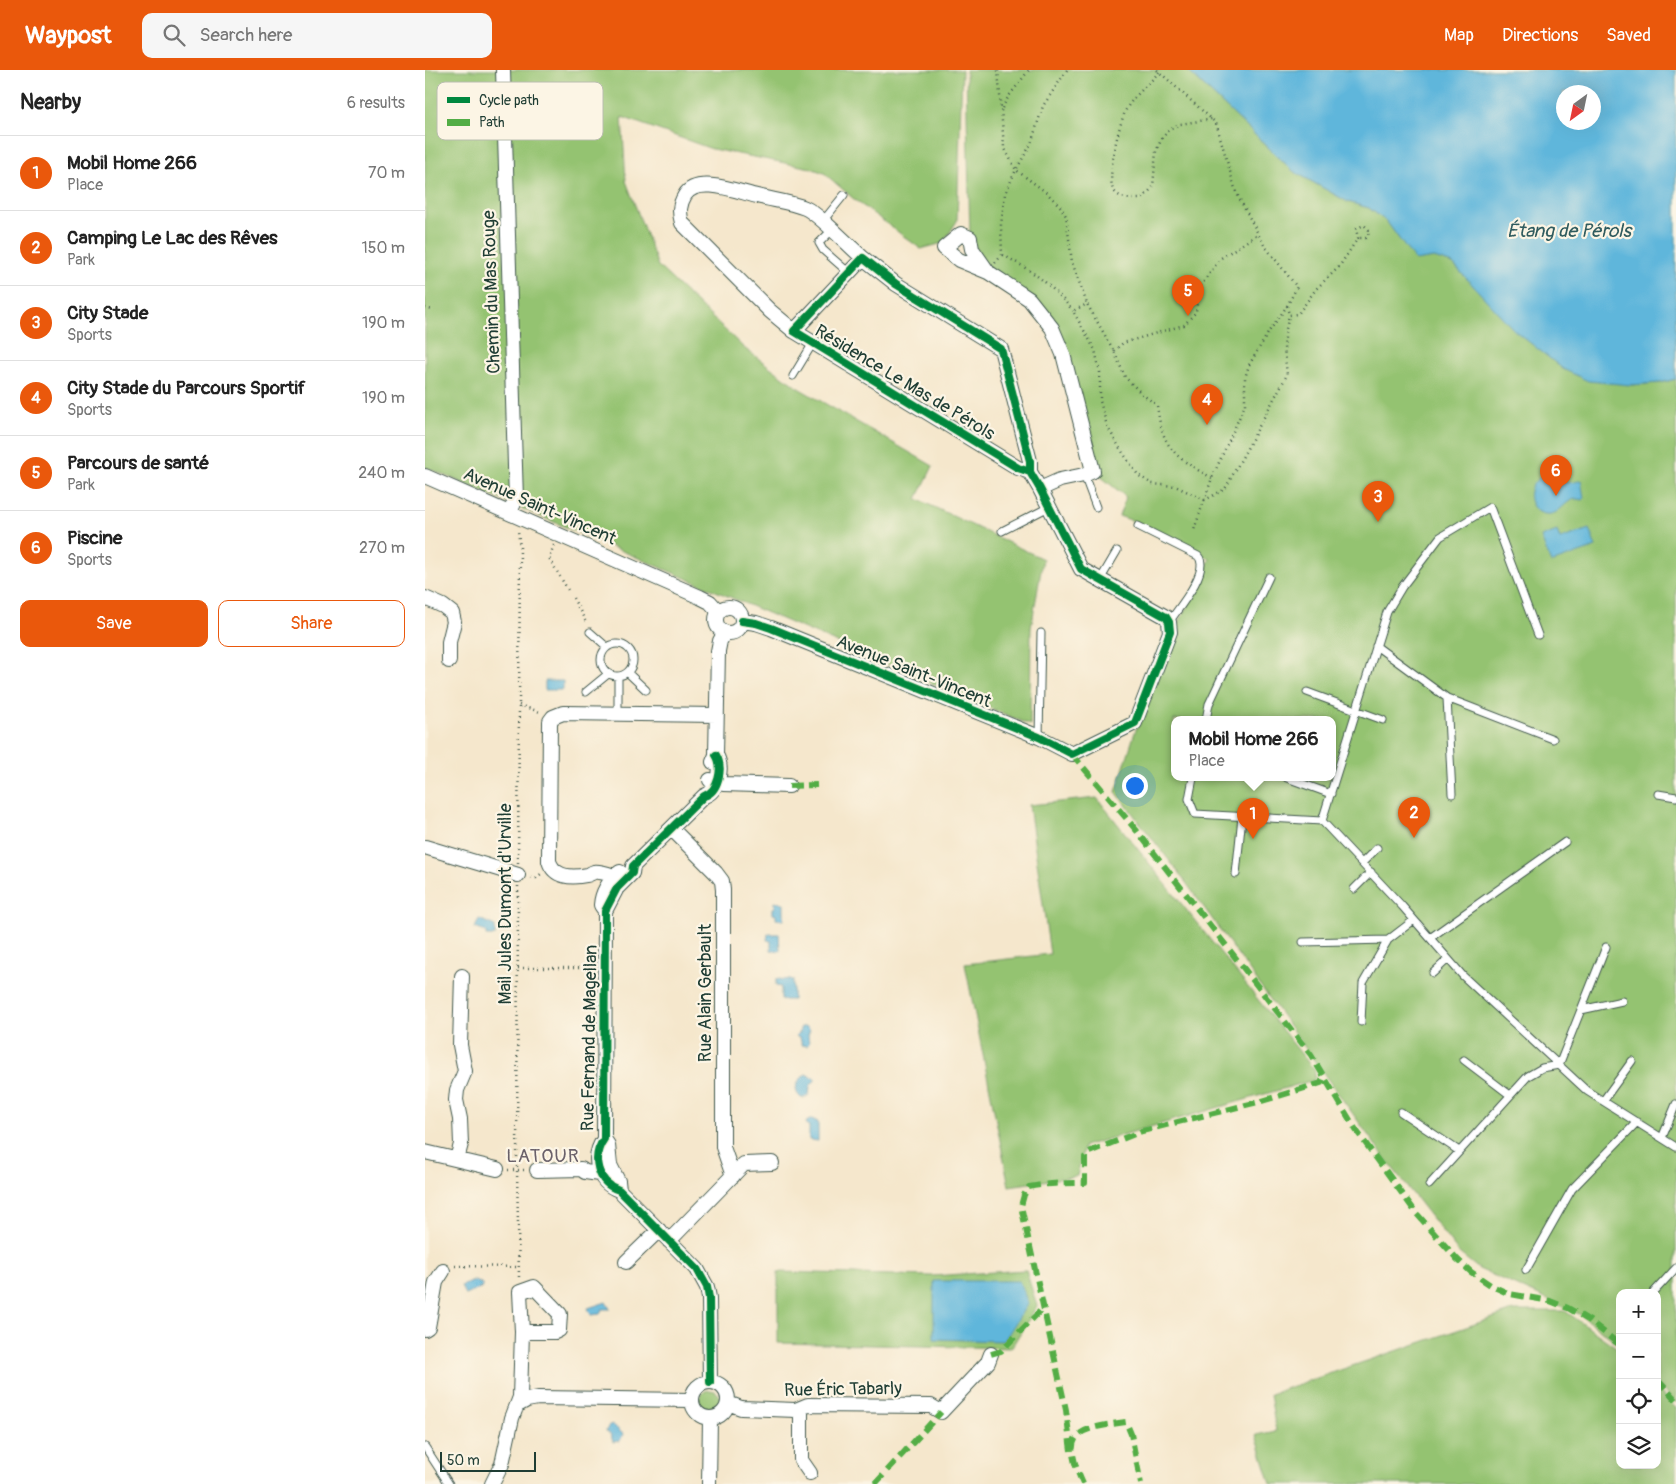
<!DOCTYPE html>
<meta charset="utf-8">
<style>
body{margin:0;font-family:Pangolin,sans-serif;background:#f6f6f6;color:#222}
.controls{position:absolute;right:15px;bottom:15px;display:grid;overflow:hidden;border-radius:10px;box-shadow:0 5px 20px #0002}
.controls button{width:45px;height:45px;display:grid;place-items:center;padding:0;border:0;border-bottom:1px solid #e0e0e0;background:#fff;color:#222;font:25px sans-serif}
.compass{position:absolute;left:1131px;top:15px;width:45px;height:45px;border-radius:50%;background:#fff;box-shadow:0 5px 20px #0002;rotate:213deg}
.scale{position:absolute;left:15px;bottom:12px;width:96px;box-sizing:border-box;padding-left:5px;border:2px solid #1f3d34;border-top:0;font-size:14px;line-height:18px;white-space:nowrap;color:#1f3d34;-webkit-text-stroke:4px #fcf5e5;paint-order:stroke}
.you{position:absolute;left:709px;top:715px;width:18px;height:18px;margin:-12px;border:4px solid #fff;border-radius:50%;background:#1a73e8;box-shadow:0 0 0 8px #1a73e833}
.badge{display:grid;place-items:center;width:32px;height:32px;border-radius:50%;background:#ea580c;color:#fff;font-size:16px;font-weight:700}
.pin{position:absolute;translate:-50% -41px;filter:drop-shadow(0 1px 2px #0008)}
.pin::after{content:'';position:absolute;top:26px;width:18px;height:15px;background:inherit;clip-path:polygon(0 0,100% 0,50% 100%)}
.popup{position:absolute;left:746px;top:646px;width:165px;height:65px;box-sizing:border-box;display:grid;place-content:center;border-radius:10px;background:#fff;filter:drop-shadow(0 1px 4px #0005);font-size:16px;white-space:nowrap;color:#767676}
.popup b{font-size:19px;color:#222}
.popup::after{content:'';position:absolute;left:50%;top:100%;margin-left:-10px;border:10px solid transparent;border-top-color:#fff}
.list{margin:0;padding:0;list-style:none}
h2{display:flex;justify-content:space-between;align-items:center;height:65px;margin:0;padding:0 20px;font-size:21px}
h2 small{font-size:16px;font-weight:400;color:#767676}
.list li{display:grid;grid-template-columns:32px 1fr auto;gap:15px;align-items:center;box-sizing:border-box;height:75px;padding:0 20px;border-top:1px solid #e0e0e0}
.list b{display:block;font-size:19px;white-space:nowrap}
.list p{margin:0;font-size:16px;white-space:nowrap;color:#767676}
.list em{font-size:16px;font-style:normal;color:#767676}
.actions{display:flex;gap:10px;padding:15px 20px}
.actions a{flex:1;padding:11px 0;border:1px solid #ea580c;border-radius:10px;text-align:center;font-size:18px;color:#ea580c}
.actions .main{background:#ea580c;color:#fff}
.icon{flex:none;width:28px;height:28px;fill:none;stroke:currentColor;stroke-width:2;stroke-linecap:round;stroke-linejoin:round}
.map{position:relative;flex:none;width:1251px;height:1414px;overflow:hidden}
header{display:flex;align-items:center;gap:30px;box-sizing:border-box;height:70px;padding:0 25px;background:#ea580c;color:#fff}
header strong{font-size:24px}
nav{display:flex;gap:28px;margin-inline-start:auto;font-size:18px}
.search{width:350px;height:45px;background:#f6f6f6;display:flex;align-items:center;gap:12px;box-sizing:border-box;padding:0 18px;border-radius:10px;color:#767676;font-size:19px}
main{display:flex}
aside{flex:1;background:#fff}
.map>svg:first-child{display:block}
</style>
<header>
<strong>Waypost</strong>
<div class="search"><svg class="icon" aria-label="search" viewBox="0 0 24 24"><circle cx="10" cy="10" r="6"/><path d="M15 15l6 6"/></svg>Search here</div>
<nav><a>Map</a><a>Directions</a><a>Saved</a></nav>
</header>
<main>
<aside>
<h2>Nearby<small>6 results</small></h2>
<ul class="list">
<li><span class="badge">1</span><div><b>Mobil Home 266</b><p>Place</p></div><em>70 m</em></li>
<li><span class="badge">2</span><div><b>Camping Le Lac des Rêves</b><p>Park</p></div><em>150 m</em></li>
<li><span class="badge">3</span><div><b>City Stade</b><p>Sports</p></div><em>190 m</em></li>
<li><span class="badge">4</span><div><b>City Stade du Parcours Sportif</b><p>Sports</p></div><em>190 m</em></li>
<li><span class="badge">5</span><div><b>Parcours de santé</b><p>Park</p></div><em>240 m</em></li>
<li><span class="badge">6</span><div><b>Piscine</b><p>Sports</p></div><em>270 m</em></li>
</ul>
<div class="actions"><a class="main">Save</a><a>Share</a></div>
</aside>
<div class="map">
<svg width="1251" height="1414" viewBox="0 0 1251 1414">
<rect width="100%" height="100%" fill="#fcf5e5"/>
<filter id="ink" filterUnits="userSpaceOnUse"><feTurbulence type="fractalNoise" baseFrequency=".02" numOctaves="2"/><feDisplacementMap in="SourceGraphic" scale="10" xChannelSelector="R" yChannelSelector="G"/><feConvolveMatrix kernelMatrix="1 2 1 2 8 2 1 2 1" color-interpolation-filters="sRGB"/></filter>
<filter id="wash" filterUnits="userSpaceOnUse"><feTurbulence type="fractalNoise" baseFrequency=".0096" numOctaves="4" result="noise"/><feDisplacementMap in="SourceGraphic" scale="20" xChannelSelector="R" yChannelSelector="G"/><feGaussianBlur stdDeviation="1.12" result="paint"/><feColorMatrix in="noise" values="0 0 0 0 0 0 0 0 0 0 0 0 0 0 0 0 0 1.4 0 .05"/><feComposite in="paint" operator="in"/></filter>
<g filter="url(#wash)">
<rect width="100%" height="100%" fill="#f5e7cc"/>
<path fill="#94c371" stroke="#5a8052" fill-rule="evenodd" d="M0 0H537L532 151 518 173 496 179 430 130 399 103 386 98 287 79 197 47 201 111 233 196 319 278 375 319 508 396 492 429 618 489 606 558 605 655 0 397Z
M541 0H762L868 101 923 132 944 138 962 152 975 170 1009 188 1028 194 1089 259 1138 299 1205 315 1235 313 1251 309V1333L1232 1314V1223H1195V1275L1154 1244 1054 1199 1034 1183 959 1087 754 803 691 722 710 662 748 565 785 489 717 454 694 446 701 427 675 406 627 258 563 202 545 168ZM749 650H907V708H749Z
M672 728 890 1001 889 1010 659 1076 652 1106 584 1116 540 894 625 884 604 735Z
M601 1200 612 1236 586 1278 353 1273V1202L506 1206Z
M1088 1241H1140L1195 1280V1395H1232V1319L1251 1338V1414H846L831 1365 851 1361 845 1324Z
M274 1331a11 11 0 1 1 22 0a11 11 0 1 1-22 0Z"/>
<path fill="#5eb6db" stroke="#3e7a88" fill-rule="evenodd" d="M762 0H1251V309L1235 313 1205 315 1163 311 1138 299 1089 260 1028 194 1009 188 990 191 962 152 944 138 923 132 868 101ZM1138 22H1168V52H1138Z
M1120 405C1137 405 1136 418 1156 410L1159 428 1157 430C1142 425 1138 442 1126 444 1104 447 1094 416 1120 405Z
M1164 459 1171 477 1126 493 1116 467 1132 461 1135 469Z
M120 611H138V620H120Z
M350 832 359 833V850L351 849V845L348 844V838H350Z
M54 849 70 856V866H61V862L50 858Z
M343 864H354L355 881 346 880V871L342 870Z
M351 909 368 910V930H356V917L351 916Z
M376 957H382L385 960 383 965 384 973 382 976 377 975 375 968 371 966 372 964 375 963V958Z
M381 1004 391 1009 385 1016 384 1025 379 1028H376C367 1020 372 1010 381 1004Z
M387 1049 393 1052V1071L384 1070V1056L382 1055 381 1052Z
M49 1211 56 1213 58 1217 40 1225 36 1216Z
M509 1211H594L603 1233 579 1271 509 1269Z
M181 1232 185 1239H177L175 1244 166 1245 163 1238Z
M184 1355 189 1356 198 1364 195 1371 188 1372 186 1365 181 1361Z"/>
</g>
<g filter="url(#ink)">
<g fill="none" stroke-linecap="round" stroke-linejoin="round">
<defs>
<path id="lane" d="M398 151 419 125
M407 160 394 173 398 180 423 202
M368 306 388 273
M659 405 671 437
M713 456 773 486C786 500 753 539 744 552
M577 461 624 437
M675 510 692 481
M165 562 182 577
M1113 565 1065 437 1015 467 977 517 962 542 897 751 977 836 1038 906 1134 995 1162 1021 1251 1077
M176 590a16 16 0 1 1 32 0a16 16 0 1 1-32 0Z
M951 576 1022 628 1027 724
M203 603 221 620
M161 622 183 604
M882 622 958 650
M1022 628 1128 669
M193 644V607
M781 650 784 634 844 507
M614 667 616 563
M768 708 764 729 770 744 897 751
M862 708 906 724
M1233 724 1251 727
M937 793 952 778
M811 804 817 747
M929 819 946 802
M1005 868 1140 772
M878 872 963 870 989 850
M1008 903 1023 889
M1156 940 1197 931
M936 952 938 913 963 870
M1039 990 1085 1025
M1178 1031 1207 991
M976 1042 1034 1081
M1237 1068 1251 1034
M1004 1115 1103 1006 1117 998 1134 995 1181 877
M1101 1200 1147 1119 1212 1052
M1228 1223 1251 1198
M0 1377 24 1414"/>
<path id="street" d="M78 0 91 429 85 442
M563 202 534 190 519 178 536 164 545 168 547 179 563 202 604 229 627 258 638 284 668 401 659 405 635 410 615 419
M369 261 345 241 257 153C254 142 254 135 260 125 272 105 314 122 332 126 347 130 366 132 380 138 394 144 425 177 438 188
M0 406 275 527 285 532 294 542
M0 528 18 536 27 543 29 552 24 572V591
M291 550a13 13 0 1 1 26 0a13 13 0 1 1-26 0Z
M317 551 331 553 346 558 614 667 647 684 710 653 745 562 744 552 741 547 656 499 615 419 605 402V391L576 279 471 214 438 188 369 261 593 398 605 402
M288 692 291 685 293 581 295 571 300 562
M285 710 299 714 364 716
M247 759 291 803 297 811 298 820V1077L308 1106
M0 777 93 805
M189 806C183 804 175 801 169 802 166 803 164 805 162 805 147 808 129 808 124 791L125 651 128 647 138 643 292 645
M178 838 176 835C177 821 184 811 195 802
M179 1069 183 1075 185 1095 193 1111 194 1120
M0 1082 72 1099
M32 1089 36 1074 35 1049 31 1030 32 1020 40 1001 35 975 37 906
M112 1100 156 1099 160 1102 174 1104
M244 1171 319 1094 347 1093
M201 1192 234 1160
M0 1259 3 1257 11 1212 18 1201
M285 1312 284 1228 282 1217 272 1199 194 1120C172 1113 166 1087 179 1069L180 841 192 818 207 803 208 796 279 726C293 722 299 698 291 685
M267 1330a18 18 0 1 1 36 0a18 18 0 1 1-36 0Z
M303 1333 316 1338 371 1340 383 1335 506 1336 516 1342 563 1292 566 1284
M93 1335 102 1330 113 1328 267 1330
M376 1338V1390L385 1403
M67 1414 77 1394 87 1348 95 1327 97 1262 95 1222 109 1217 135 1244 134 1260 130 1262H97
M284 1414 285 1348"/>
</defs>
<use href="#lane" stroke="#3f564b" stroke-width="9"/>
<use href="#street" stroke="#3f564b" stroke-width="16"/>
<path stroke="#3f564b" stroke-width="2.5" stroke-dasharray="1 4" stroke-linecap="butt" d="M642 0 618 36 606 74 591 100 622 123 635 136 641 146 647 192 662 234
M732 0 791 53 811 122 839 175 872 217 862 236 845 260 824 295 820 308V335L787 408 769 460
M734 2C725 13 711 24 703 36 695 48 680 110 689 121 696 130 707 129 717 129L728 117 731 81 737 68 746 58 755 54 787 49
M577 38 584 26 604 0
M578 185C609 202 625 213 648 241
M570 193 577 185 576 155 580 124 591 100 579 77 573 0
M862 236 864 245 873 244 891 219 914 197 933 168 931 159 939 155 945 161 941 168H933
M0 238 8 240
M689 281 698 273 759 255 771 242 774 218 796 188 833 164
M787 408C751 388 737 379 732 335L718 325 700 307 689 281 662 234 648 241 670 280 675 302V331L682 356 696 380 713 405 727 414 750 416 780 430 800 419 862 305 859 277 861 259 864 245
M129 475 124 488 143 520
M148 528 162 554
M94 635 115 642
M93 793 95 477 93 461
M106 807 111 808 116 804
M93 816 92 1100 94 1208
M93 898H168
M83 1100H100
M30 1196 94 1197"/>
<use href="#lane" stroke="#fff" stroke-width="7"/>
<use href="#street" stroke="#fff" stroke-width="14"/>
<path stroke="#52ad45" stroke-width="6" stroke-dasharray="12 6" stroke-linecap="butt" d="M647 684 712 761 886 985 931 1060 952 1089 992 1144 1032 1189 1046 1202 1067 1216 1085 1224 1125 1231 1143 1238 1165 1251 1195 1275
M364 716 392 715
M566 1284 576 1281 617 1239
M1232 1309 1251 1330
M646 1381 641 1340 596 1136 599 1125 604 1117C623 1113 641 1113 660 1113V1087L664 1082 717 1061 837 1031 896 1013 899 1006
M450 1414 516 1342
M658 1414C634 1361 653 1359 701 1352L706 1364 716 1414"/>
<defs>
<path id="cycleway" d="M317 551 331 553 346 558 614 667 647 684 710 653 745 562 744 552 741 547 656 499 615 419 605 402V391L576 279 471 214 438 188 369 261 593 398 605 402
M285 1312 284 1228 282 1217 272 1199 194 1120C172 1113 166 1087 179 1069L180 841 192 818 207 803 208 796 279 726C293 722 299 698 291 685"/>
</defs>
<use href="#cycleway" stroke="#fcf5e5" stroke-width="11"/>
<use href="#cycleway" stroke="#00873e" stroke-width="8"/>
</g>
</g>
<g text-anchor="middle" stroke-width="4.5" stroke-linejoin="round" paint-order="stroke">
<g font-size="18" fill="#1f3d34" stroke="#fcf5e5">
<text transform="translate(66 222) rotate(-92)" y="6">Chemin du Mas Rouge</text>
<text transform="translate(480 312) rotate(31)" y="6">Résidence Le Mas de Pérols</text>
<text transform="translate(115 436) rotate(24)" y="6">Avenue Saint-Vincent</text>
<text transform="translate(489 601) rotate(22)" y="6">Avenue Saint-Vincent</text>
<text transform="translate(80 834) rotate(-90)" y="6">Mail Jules Dumont d'Urville</text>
<text transform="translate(280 923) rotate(-90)" y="6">Rue Alain Gerbault</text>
<text transform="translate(164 968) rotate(-89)" y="6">Rue Fernand de Magellan</text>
<text transform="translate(418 1319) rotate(-1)" y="6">Rue Éric Tabarly</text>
</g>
<g font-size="19" font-style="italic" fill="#2f5b5e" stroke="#fcf5e5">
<text x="1144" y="167">Étang de Pérols</text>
</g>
<g font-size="19" letter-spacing="1" fill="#6a616a" stroke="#fcf5e5">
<text x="118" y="1092">LATOUR</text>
</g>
</g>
<rect x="12" y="12" width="166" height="58" rx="8" fill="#fcf5e5" stroke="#babeb0" stroke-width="1"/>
<rect x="22" y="27" width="23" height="6" fill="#00873e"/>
<rect x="22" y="49" width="23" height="7" fill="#52ad45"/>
<g font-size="14" fill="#1f3d34">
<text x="54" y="35">Cycle path</text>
<text x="54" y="57">Path</text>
</g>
</svg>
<div class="controls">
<button>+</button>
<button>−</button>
<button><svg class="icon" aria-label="locate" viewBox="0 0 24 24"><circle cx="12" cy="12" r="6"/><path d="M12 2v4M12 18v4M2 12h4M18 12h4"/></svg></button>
<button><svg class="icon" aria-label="layers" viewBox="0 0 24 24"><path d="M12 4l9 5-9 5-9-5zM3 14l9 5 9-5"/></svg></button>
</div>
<svg class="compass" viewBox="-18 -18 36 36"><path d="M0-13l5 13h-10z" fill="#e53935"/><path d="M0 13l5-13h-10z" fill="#767676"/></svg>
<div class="scale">50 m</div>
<div class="you"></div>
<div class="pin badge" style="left:828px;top:769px">1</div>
<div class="popup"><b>Mobil Home 266</b>Place</div>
<div class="pin badge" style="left:989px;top:768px">2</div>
<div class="pin badge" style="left:953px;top:452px">3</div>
<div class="pin badge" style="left:782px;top:355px">4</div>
<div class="pin badge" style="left:763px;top:246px">5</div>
<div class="pin badge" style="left:1131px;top:426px">6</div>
</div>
</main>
